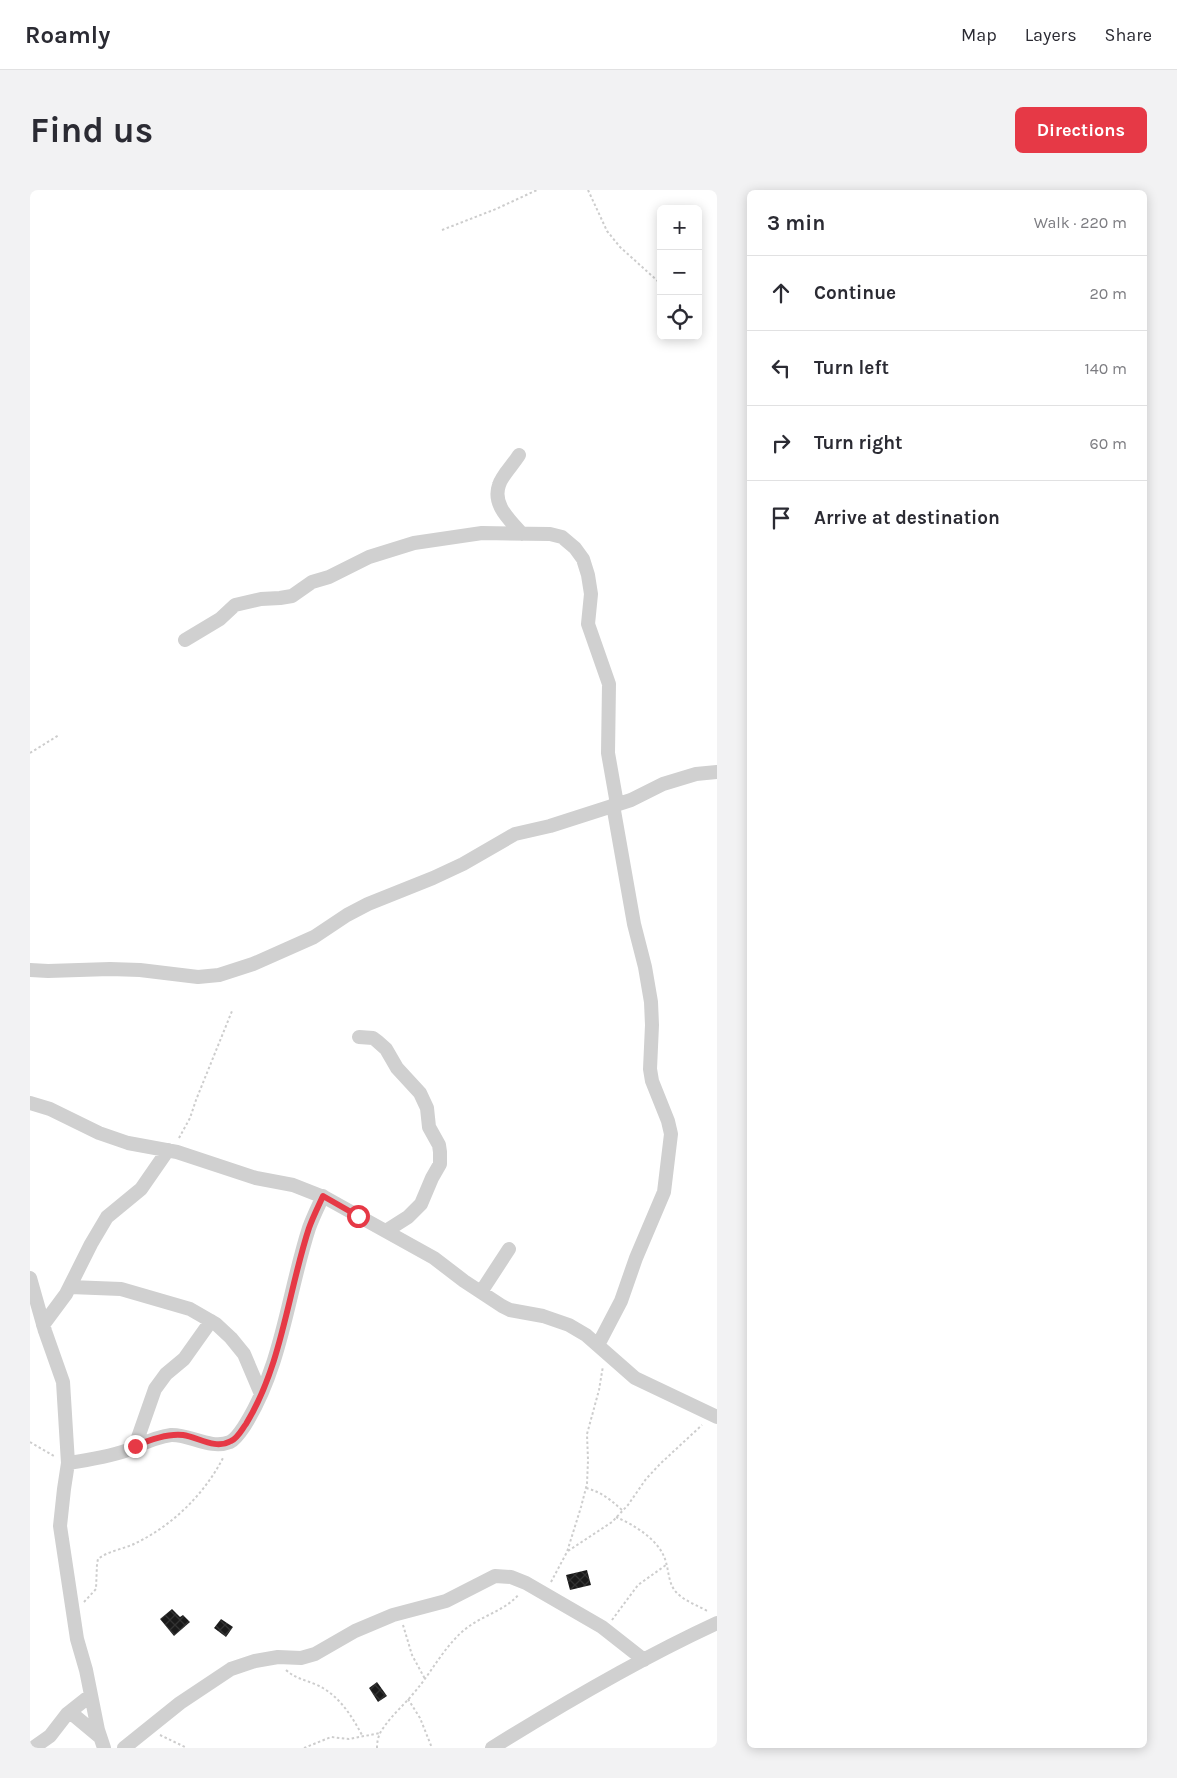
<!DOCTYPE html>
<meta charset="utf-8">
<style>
body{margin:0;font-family:Karla,sans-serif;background:#f2f2f3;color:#2b2b33}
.controls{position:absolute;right:15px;top:15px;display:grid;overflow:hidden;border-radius:8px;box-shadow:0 2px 12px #0003}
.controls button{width:45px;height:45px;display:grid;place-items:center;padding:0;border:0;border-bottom:1px solid #e1e1e2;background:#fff;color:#2b2b33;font:25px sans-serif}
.stop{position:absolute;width:15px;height:15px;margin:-11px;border:4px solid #e63946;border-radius:50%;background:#fff}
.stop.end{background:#e63946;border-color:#fff;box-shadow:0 1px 5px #0008}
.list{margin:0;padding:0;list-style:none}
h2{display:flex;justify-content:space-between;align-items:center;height:65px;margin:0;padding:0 20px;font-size:21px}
h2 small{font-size:16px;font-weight:400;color:#7c7c81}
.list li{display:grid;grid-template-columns:32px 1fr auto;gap:15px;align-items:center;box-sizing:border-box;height:75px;padding:0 20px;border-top:1px solid #e1e1e2}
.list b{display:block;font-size:19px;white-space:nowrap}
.list em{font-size:16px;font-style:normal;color:#7c7c81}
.icon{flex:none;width:28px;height:28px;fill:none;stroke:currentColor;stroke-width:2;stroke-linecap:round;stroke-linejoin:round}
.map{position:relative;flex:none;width:687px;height:1558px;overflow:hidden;border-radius:8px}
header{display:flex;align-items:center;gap:30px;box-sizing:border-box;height:70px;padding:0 25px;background:#fff;border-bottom:1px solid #e1e1e2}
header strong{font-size:24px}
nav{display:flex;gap:28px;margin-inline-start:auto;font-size:18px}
.intro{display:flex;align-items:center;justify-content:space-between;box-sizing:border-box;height:120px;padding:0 30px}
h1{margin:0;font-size:35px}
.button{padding:12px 22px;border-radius:8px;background:#e63946;color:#fff;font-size:18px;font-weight:700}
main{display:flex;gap:30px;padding:0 30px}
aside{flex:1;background:#fff;border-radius:8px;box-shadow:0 2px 12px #0003}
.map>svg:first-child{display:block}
</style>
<header>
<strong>Roamly</strong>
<nav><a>Map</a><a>Layers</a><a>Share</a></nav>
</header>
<div class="intro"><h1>Find us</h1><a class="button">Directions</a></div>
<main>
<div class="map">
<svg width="687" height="1558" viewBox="0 0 687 1558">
<defs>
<pattern id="building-cross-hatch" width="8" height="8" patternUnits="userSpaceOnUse" patternTransform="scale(1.25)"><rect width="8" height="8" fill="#1a1a1a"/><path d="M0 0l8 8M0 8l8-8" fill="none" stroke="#333"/></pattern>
</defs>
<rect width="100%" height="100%" fill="#fff"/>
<path fill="url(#building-cross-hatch)" d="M557 1380 561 1395 540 1400 536 1385Z
M142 1419 150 1427 153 1425 160 1432 144 1446 130 1429Z
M191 1429 203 1437 196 1447 184 1438Z
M347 1492 357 1506 348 1512 339 1498Z"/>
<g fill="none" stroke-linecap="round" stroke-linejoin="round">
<path stroke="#cdcdcd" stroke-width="2" stroke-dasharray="2.5 2.5" stroke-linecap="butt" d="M558 0 577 41 590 57 631 94
M412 40 466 19 507 0
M0 563 29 545
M149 948 160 928 166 910 202 821
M0 1252 24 1266
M556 1298C571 1302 580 1309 592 1320
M586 1327C604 1335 628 1349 635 1369 639 1380 638 1393 646 1402 654 1411 669 1416 679 1422
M538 1361 582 1332 598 1315 616 1289 630 1274 672 1235
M521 1392 537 1362 551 1317 557 1294 558 1270 557 1244 569 1200 573 1176
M54 1412 66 1399 67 1374 68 1369C78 1361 93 1359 104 1354 142 1336 175 1304 194 1266
M582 1430 608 1395 636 1375
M373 1435 382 1465 395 1489
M256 1480C266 1489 276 1490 287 1495 309 1505 322 1526 333 1547
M378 1509 390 1528 402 1558
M130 1545 157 1558
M274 1558 301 1547 319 1549 350 1543
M347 1558C347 1550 349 1543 354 1537 362 1525 373 1516 382 1505 402 1483 414 1455 438 1437 454 1425 476 1420 489 1404"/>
<path stroke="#d0d0d0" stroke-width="14" d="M489 265C483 275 472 285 469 295 462 315 480 330 492 344
M155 450 190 429 205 415 231 409 250 408 262 406 282 392 299 387 339 367 384 353 452 343 520 344 532 347 545 358 553 369 558 385 561 404 558 434 579 494 578 563 587 614
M0 780 18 781 80 779 110 780 168 787 189 785 223 774 284 747 317 725 338 714 403 688 433 674 485 644 520 636 601 610 633 594 666 584 687 582
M329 847 343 848 347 851 356 859 367 878 390 903 397 918 399 937 409 955 410 962V974L402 988 391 1014 378 1027 356 1041
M0 913 20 919 69 943 98 953 147 962 226 988 263 995 296 1008 404 1068 434 1091 472 1116 480 1120 513 1126 539 1135 556 1145 605 1188 687 1227
M0 1088 15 1141 33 1192 38 1273 34 1299 30 1336 47 1449 56 1480 68 1540 74 1558
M40 1097 91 1099 160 1119 186 1134 201 1148 214 1164 231 1204
M451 1102 479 1059
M13 1135 36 1104 61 1054 77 1027 111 999 138 960
M568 1155 591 1111 606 1068 634 1002 641 944 638 931 622 891 620 879 622 835 621 812 615 777 604 734 583 615
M105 1256 125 1199 136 1184 154 1169 181 1131
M38 1273C59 1270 78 1267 98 1260 112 1254 125 1247 141 1245 160 1244 180 1260 200 1252 206 1249 211 1241 215 1235 252 1176 258 1103 279 1038 283 1027 288 1017 293 1006
M40 1522 70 1547
M3 1558 20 1546 37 1524 61 1505
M94 1558 150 1513 201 1479 225 1471 248 1467 271 1468 285 1464 325 1441 363 1425 416 1411 465 1386 481 1387 496 1393 572 1437 614 1470
M462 1558C534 1513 609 1469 687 1433"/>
</g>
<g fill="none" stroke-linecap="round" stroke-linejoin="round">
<path stroke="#e63946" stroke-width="6" d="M105 1256C119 1250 137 1243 153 1245 168 1247 185 1260 201 1251 208 1248 212 1239 216 1234 252 1175 258 1102 279 1038 283 1027 288 1017 293 1006L328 1026"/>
</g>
</svg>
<div class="controls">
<button>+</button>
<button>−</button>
<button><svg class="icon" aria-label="locate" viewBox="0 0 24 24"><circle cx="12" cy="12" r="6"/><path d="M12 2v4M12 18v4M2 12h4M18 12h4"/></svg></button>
</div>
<div class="stop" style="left:328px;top:1026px"></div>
<div class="stop end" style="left:105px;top:1256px"></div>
</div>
<aside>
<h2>3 min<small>Walk · 220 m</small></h2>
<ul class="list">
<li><svg class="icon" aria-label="ahead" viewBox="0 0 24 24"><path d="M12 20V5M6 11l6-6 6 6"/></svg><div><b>Continue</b></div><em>20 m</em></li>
<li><svg class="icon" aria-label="left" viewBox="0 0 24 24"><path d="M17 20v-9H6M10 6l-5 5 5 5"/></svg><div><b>Turn left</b></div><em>140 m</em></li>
<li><svg class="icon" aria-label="right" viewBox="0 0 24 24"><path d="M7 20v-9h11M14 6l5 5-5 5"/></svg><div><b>Turn right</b></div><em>60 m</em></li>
<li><svg class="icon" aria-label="arrive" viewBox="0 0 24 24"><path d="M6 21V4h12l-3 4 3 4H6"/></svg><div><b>Arrive at destination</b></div></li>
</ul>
</aside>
</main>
